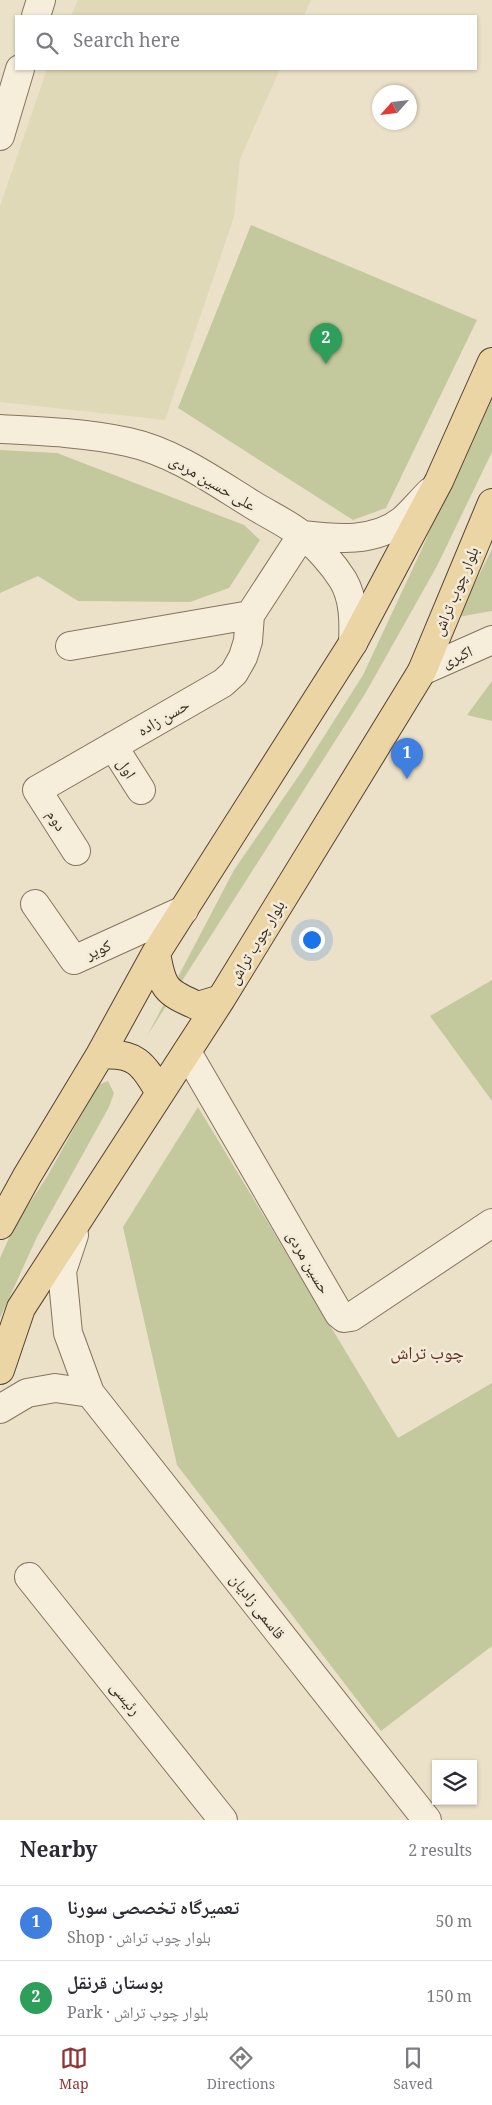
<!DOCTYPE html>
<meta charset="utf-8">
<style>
body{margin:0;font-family:Georgia,"Noto Naskh Arabic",serif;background:#f2f2f3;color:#2b2b33}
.controls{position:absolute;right:15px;bottom:15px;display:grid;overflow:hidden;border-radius:0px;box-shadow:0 1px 4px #0004}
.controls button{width:45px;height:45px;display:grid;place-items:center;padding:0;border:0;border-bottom:1px solid #e1e1e2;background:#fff;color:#2b2b33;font:25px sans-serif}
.compass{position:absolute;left:372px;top:85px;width:45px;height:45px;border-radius:50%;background:#fff;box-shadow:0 1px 4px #0004;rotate:243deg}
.you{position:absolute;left:311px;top:939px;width:18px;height:18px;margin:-12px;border:4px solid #fff;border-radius:50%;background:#1a73e8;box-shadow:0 0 0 8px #1a73e833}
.badge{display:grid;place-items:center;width:32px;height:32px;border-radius:50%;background:#903434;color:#fff;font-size:16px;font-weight:700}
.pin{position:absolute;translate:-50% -41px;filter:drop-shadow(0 1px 2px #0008)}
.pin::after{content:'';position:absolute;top:26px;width:18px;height:15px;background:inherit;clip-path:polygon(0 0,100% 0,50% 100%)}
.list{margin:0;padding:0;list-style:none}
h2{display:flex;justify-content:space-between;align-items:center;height:65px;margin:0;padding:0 20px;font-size:21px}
h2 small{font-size:16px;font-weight:400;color:#7c7c81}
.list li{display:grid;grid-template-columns:32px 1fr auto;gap:15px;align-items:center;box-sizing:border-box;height:75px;padding:0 20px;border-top:1px solid #e1e1e2}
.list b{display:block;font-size:19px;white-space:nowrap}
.list p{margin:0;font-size:16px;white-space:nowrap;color:#7c7c81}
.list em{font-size:16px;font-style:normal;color:#7c7c81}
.icon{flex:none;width:28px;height:28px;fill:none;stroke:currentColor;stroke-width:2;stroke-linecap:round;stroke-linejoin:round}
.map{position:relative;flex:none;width:492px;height:1820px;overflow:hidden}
.search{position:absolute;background:#fff;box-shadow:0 1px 4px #0004;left:15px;right:15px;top:15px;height:55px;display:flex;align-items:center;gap:12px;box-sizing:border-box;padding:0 18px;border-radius:0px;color:#7c7c81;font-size:19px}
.sheet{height:215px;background:#fff}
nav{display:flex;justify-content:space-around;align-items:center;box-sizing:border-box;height:70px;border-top:1px solid #e1e1e2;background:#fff;font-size:14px;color:#7c7c81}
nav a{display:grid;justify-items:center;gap:2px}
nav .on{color:#903434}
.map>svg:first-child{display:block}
</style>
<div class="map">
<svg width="492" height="1820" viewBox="0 0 492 1820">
<rect width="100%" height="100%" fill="#ebe1c9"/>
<path fill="#e0d9b7" d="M78 0H311L304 16H71Z
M47 69H280L240 159 234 217 165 420 0 402V206Z"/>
<path fill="#c4c99d" d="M251 225 477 320 386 508 353 520 178 408Z
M492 388V452L437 566 365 694 147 1036 234 870 302 771 363 675 421 551Z
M0 450 57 453 244 525 260 540 229 588 190 602 78 601 38 576 0 593Z
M492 549V611L458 617Z
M492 681V721L467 715Z
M492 980V1101L430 1016Z
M108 1081 114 1093 109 1107 37 1237 0 1318V1258L14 1227 48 1175 98 1085Z
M198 1107 398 1438 492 1383V1646L381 1731 177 1465 123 1227Z"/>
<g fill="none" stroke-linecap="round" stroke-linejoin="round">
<defs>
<path id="minor" d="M36 16 41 0
M0 136 20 69
M0 429C42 431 87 433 128 442 174 452 214 481 253 505 269 515 287 523 302 535 317 546 333 564 343 580 354 599 354 621 353 643
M302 535C337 539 374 543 403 520 412 512 421 501 430 492
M70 646 250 615
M422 671 492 640
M113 746 141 790
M76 851 37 790 223 683 234 673 243 657 248 641 250 615 302 535
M35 904 74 960 184 910
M187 1052 339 1314 344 1318 351 1317 492 1223
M74 1235 62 1271 68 1333 90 1393 427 1820
M0 1409 27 1393 55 1388 90 1393
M29 1577 223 1820"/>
<path id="major" d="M156 953C162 988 165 992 198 1006L221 999
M100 1055C135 1052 143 1063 160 1093
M0 1225 27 1176 100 1055 156 953 353 643 439 481 492 362
M0 1370 21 1308 221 999 422 671 492 503"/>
</defs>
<use href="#minor" stroke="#86745f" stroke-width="30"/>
<use href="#major" stroke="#544232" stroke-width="30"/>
<use href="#minor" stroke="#f6eedb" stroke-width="28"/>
<use href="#major" stroke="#ebd5a4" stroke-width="28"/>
</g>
<g text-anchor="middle" stroke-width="5" stroke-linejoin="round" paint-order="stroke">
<g font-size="16" fill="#382c21" stroke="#f3ebd8">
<text transform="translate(213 482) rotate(30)" y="6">علی حسین مردی</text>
<text transform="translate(455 591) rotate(-67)" y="6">بلوار چوب‌ تراش</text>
<text transform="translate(457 656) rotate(-24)" y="6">اکبری</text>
<text transform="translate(163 717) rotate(-30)" y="6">حسن زاده</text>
<text transform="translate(127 768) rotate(57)" y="6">اول</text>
<text transform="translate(57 820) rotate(58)" y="6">دوم</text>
<text transform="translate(256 942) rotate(-59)" y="6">بلوار چوب‌ تراش</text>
<text transform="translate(98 949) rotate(-24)" y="6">کویر</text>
<text transform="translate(309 1262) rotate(60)" y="6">حسین مردی</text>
<text transform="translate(258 1606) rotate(52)" y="6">قاسمی زادیان</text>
<text transform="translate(126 1698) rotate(51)" y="6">رئیسی</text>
</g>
<g font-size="18" fill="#613124" stroke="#f3ebd8">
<text x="427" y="1359">چوب تراش</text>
</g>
</g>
</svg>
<div class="controls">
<button><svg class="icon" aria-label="layers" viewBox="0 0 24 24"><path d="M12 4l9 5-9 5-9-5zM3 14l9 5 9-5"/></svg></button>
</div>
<svg class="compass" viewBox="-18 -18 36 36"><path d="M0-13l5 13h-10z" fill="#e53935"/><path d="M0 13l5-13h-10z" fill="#7c7c81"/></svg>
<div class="you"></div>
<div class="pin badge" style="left:407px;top:779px;background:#3f7fe0">1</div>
<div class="pin badge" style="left:326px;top:364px;background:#2e9e5b">2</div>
<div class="search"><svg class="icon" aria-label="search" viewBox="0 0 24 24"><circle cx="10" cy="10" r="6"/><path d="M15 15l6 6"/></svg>Search here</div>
</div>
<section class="sheet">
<h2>Nearby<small>2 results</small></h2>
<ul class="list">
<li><span class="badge" style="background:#3f7fe0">1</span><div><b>تعمیرگاه تخصصی سورنا</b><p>Shop · بلوار چوب‌ تراش</p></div><em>50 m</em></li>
<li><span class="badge" style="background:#2e9e5b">2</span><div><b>بوستان قرنقل</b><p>Park · بلوار چوب‌ تراش</p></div><em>150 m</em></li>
</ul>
</section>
<nav>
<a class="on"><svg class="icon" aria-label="map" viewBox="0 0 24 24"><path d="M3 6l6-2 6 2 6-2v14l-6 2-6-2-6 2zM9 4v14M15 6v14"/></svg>Map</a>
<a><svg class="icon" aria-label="directions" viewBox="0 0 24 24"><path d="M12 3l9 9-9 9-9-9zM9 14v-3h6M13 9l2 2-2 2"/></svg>Directions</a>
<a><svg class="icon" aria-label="saved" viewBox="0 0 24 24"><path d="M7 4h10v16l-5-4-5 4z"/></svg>Saved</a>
</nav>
